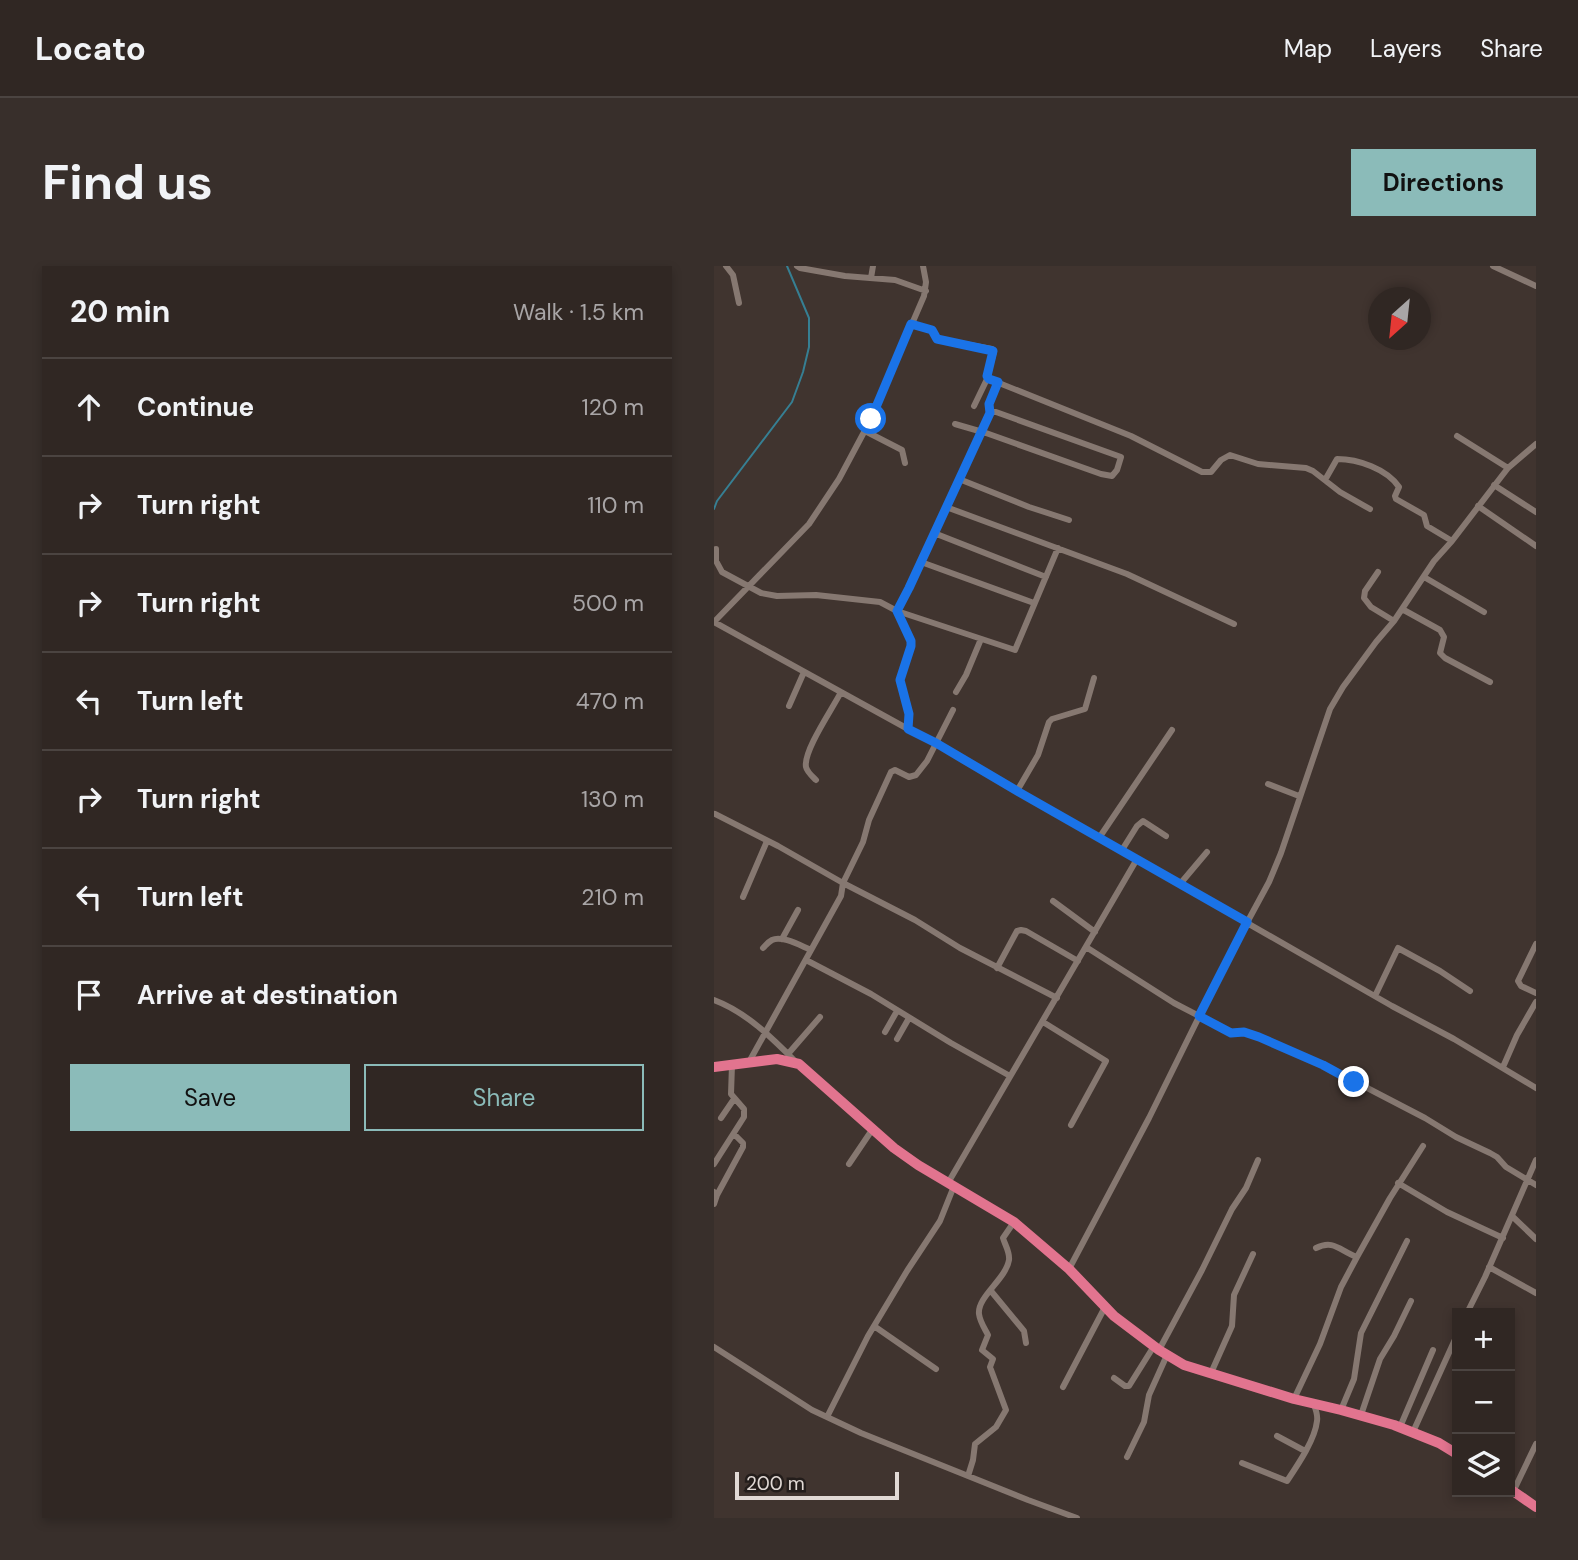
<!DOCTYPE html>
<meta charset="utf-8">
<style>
body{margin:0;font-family:"DM Sans",sans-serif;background:#382f2b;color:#f1f3f6}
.controls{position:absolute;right:21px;bottom:21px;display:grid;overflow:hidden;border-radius:0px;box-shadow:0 4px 10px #0003}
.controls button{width:63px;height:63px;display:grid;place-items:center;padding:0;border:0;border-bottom:2px solid #4b4441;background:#302723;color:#f1f3f6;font:35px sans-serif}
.compass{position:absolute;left:654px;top:21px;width:63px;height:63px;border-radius:50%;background:#302723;box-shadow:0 4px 10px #0003;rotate:207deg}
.scale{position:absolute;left:21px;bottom:18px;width:164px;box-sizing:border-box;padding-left:7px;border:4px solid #e1d9d5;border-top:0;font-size:19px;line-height:24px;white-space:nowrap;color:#e1d9d5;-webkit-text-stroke:5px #231d1b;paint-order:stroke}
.stop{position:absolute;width:21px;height:21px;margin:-16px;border:5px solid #1a73e8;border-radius:50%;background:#fff}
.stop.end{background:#1a73e8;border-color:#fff;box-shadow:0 2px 7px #0008}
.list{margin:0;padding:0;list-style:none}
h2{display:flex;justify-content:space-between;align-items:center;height:91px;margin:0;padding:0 28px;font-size:30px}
h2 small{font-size:23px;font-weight:400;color:#a8a5a6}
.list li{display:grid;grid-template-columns:46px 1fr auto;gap:21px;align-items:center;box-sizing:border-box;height:98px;padding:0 28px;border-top:2px solid #4b4441}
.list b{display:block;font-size:26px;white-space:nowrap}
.list em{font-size:23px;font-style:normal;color:#a8a5a6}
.actions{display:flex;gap:14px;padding:21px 28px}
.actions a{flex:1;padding:16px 0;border:2px solid #8bbbb9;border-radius:0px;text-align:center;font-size:24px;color:#8bbbb9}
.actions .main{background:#8bbbb9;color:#111}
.icon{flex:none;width:38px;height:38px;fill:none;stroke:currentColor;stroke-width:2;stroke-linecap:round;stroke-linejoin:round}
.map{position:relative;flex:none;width:822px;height:1252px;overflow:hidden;border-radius:0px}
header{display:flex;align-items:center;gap:42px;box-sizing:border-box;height:98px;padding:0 35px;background:#302723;border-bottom:2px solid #4b4441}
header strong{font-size:33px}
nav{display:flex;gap:38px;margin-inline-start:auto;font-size:24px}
.intro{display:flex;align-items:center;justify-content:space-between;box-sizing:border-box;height:168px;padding:0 42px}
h1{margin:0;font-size:49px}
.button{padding:18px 32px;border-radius:0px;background:#8bbbb9;color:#111;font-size:24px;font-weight:700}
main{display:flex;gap:42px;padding:0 42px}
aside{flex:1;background:#302723;border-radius:0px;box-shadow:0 4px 10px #0003}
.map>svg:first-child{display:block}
</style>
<header>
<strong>Locato</strong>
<nav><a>Map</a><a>Layers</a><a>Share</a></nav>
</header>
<div class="intro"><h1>Find us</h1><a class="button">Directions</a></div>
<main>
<aside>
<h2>20 min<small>Walk · 1.5 km</small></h2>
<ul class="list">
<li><svg class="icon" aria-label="ahead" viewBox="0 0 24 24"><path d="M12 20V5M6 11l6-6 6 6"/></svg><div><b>Continue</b></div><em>120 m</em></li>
<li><svg class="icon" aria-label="right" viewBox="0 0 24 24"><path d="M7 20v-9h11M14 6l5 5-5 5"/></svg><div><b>Turn right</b></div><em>110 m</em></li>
<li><svg class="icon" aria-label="right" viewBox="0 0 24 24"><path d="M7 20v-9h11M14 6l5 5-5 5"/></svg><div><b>Turn right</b></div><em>500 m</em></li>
<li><svg class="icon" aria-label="left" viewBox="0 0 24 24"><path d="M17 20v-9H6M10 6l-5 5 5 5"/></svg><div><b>Turn left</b></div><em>470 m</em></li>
<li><svg class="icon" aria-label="right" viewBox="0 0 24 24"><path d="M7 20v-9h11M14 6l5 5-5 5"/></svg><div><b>Turn right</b></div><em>130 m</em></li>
<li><svg class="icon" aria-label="left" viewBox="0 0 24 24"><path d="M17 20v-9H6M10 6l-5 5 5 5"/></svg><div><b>Turn left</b></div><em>210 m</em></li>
<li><svg class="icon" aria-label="arrive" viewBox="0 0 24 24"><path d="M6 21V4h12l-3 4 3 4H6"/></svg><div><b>Arrive at destination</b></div></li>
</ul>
<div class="actions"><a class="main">Save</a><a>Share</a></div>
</aside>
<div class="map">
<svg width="822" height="1252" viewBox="0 0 822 1252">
<rect width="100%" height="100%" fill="#40342f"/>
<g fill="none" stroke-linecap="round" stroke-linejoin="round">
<path stroke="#367f93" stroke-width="2" d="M0 243 3 235 78 136 89 106 95 81V52L73 0"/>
<path stroke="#867871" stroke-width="6" d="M12 0 19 9 25 37
M83 0 86 2 131 10 181 14 212 25
M209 0 212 16 210 30 157 153 125 213 95 258 0 356 194 463 222 477 303 525 678 740 740 773 822 822
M779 0 822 20
M157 12 159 0
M197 58 218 64 223 73 278 83 280 86 273 110 275 113 417 170 488 206H497L507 194 516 189 544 198 592 202 599 205 626 226 656 243
M260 140 274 111
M276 147 275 138 284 116
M241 158 272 167 387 208 398 210 403 204 407 191 282 146H278L275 148C243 213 218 281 183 345L301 384 344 282
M151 165 188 184 191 197
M743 170 794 202
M245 213 315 241 355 254
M611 214 623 193C644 193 673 203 685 221L681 230 682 233 710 249 713 260 738 275
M780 219 822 246
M764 240 822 280
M232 241 413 308 520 358
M220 267 332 311
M2 283V295L8 306 47 327 63 330 102 329 166 336 183 345 197 375V380L185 414 195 448 194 463
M207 296 320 337
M664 306 651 325 650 332 657 341 680 355
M710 311 770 346
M688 343 726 364 730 371 726 387 731 392 776 416
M242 426 252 409 267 373
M75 440 90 406
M102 514C99 511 93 506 92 501 89 485 119 442 127 426
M554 518 585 530
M303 525 324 489 335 456 338 453 371 443 380 412
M1 548 64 580 129 617 201 654 246 682 343 732
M385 572 458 464
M408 584 423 560 429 555 452 570
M466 618 493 586
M29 631 53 575
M339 635 381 666
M68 673 84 644
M822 678 804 715 807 720 822 727
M372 681 460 737 514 765 521 767 530 766 538 768 609 799 711 852 742 871 776 887 783 891 792 901 822 919
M49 682C52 679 54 676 58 674 68 669 87 680 97 684
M92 694 157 728 237 777 296 810
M283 702 303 665 307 664 312 665 364 695
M661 730 684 682 726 705 756 725
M0 734C32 746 57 771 81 795
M329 756 392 795 357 859
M171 766 183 745
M183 773 195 752
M74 788 106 751
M35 796 127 630 129 617 149 576 155 554 177 506 181 504 195 511 202 509 213 495 239 444
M789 801 803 769 822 736
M7 852 20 833
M0 898 30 851V843L17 828 18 799
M135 898 158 864
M234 917 423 593
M684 917 733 946 789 972
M0 926 3 929 0 938
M3 929 29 881V877L20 868
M798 950 822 973
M643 991 676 932 709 880
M775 1001 822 1027
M355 1003 435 852 515 690 555 616 567 587 616 443 629 421 662 376 680 355 720 295 738 275 787 211 794 202 822 178
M277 1025 310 1065 312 1077
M753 1047 771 1011 822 894
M160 1060 222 1103
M0 1081 98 1144 147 1167 314 1234 363 1252
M445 1084 488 1004 518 943 532 922 544 894
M497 1107 518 1060 520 1029 539 988
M400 1112 411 1120H415L440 1080
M349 1121 391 1041
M580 1133 606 1078 627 1021 643 991C626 985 620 973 602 982
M627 1144 640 1113 647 1067 693 975
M647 1149 666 1093 680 1070 697 1035
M113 1151 154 1070 193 1005 226 955 240 920
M686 1161 719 1084
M699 1166 743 1069
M563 1170 591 1185
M413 1191 430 1156 435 1129 453 1089
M528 1197 573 1215C583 1200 601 1174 603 1155 604 1149 602 1144 600 1139
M254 1210 259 1194 261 1178 282 1161 292 1144 276 1101 279 1093 268 1084 274 1069C271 1063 266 1056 265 1048 263 1031 292 1013 295 994 296 986 291 979 289 972L300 956
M799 1226 822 1178"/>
<path stroke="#e2748f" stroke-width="10" d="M0 801 63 793 85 798 180 882 204 899 300 956 355 1003 400 1050 445 1084 470 1099 580 1133 627 1144 680 1159 725 1177 743 1188
M796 1223 822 1241"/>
</g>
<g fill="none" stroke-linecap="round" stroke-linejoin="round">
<path stroke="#1a73e8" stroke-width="9" d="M157 153 197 58 218 64 223 73 279 85 273 110 275 113 284 116 275 138 276 147 195 322 183 345 197 375V380L186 414 195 448 194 463 222 477 303 525 533 656 485 750 517 767 530 766 545 771 609 799 640 816"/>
</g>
</svg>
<div class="controls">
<button>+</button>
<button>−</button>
<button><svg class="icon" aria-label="layers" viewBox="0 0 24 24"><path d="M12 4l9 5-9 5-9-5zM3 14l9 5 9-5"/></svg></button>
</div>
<svg class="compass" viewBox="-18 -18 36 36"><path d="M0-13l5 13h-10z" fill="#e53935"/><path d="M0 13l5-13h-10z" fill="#a8a5a6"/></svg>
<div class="scale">200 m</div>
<div class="stop" style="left:157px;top:153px"></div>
<div class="stop end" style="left:640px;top:816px"></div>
</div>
</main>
